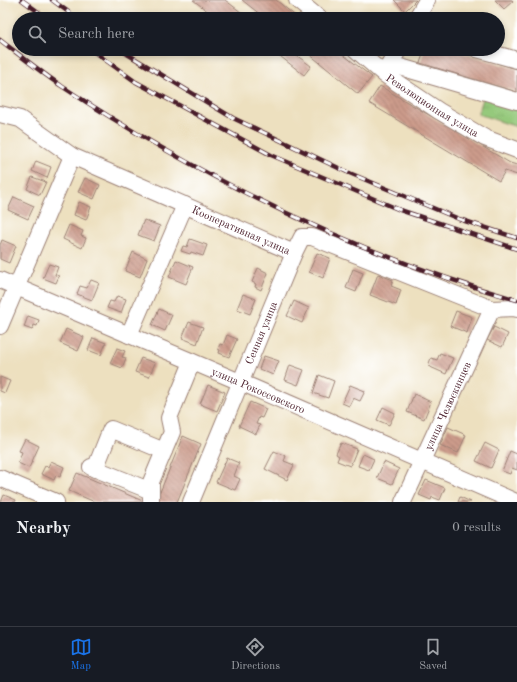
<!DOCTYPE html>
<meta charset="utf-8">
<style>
body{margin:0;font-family:"Old Standard TT",serif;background:#242831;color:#f1f3f6}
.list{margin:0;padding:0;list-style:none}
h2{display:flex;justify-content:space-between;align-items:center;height:52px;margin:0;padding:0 16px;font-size:17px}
h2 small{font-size:13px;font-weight:400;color:#9ea1a6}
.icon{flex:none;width:22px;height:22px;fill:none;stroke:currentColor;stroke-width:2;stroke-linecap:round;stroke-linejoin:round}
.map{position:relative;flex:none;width:517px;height:502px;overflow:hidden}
.search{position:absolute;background:#171b24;box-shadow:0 2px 6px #0003;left:12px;right:12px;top:12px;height:44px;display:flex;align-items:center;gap:10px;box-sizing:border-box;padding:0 14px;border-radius:22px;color:#9ea1a6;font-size:15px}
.sheet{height:124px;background:#171b24}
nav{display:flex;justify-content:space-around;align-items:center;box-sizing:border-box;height:56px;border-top:1px solid #363941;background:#171b24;font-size:11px;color:#9ea1a6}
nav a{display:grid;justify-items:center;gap:2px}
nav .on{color:#1a73e8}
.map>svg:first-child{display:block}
</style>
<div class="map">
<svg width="517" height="502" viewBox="0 0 517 502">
<defs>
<pattern id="park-tufts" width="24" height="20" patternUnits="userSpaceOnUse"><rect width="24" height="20" fill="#95c97b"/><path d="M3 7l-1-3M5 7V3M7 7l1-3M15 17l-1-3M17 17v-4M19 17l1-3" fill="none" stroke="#82ac6a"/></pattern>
<pattern id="building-back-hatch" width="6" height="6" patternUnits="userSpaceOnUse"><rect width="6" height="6" fill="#cc9b8b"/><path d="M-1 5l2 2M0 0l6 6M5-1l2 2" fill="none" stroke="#a87e72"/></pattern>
</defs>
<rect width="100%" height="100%" fill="#fff"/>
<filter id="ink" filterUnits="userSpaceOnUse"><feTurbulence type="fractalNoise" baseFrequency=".025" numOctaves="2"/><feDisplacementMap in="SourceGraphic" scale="8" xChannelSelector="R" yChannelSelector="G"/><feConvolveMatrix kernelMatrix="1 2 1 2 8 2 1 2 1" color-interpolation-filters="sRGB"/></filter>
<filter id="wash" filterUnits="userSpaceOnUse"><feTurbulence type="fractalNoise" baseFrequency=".012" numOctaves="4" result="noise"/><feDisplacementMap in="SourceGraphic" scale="16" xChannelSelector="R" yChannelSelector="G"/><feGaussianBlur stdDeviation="0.9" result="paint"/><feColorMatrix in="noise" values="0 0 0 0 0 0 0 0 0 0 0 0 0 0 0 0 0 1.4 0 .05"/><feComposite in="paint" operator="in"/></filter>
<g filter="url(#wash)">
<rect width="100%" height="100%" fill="#ede0bf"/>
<path fill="url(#park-tufts)" stroke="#707453" d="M484 96 517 105V127L478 114Z"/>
<g id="blocks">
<path fill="url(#building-back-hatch)" d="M193 0H225L250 19H218Z
M242 0H276L299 19H266Z
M394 0H416L405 11Z
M495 0H512L513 1 504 9Z
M498 26 504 28 501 38 498 37Z
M271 49H288L311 66 304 75Z
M303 49H336L372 77 358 94Z
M425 49H450L517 69V92L420 63Z
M380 86 510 163 517 165V175L505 171 499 181 369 103Z
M36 161 51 167 47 178 32 171Z
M32 177 46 182 40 195 27 189Z
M85 178 100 185 94 199 78 192Z
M14 197 34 206 28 219 8 210Z
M79 202 91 207 86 220 74 215Z
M144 220 160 226 154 241 138 235Z
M69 225 83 231 81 236 86 238 82 248 63 239Z
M190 239 207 245 203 256 191 252 190 254 181 251 183 246 187 247Z
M2 240 16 246 9 263 0 259V245Z
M133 252 147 259 140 277 125 271Z
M317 253 330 258 323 278 309 272Z
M176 260 193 267 186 284 169 277Z
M49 264 58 267 55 275 59 276 56 283 43 278Z
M258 268 268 273 261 290 255 287 256 284 252 282Z
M353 269 363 273 356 292 346 288Z
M378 274 393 280 391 286 401 290 396 305 370 295Z
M91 280 99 283 92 300 77 294 80 286 87 288Z
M243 294 256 299 250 314 237 309Z
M117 296 126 299 121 313 107 308 110 301 114 302Z
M294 301 309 308 302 323 287 316Z
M159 309 172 315 165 331 152 325Z
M456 311 472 317 467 333 450 326Z
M28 316 39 320 37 326 34 325 32 330 24 327Z
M189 322 203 327 197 344 182 338Z
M494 327 508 334 502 347 487 340Z
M66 329 84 337 78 351 60 343Z
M227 335 237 339 229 357 219 353 220 350 218 349 220 344 223 345Z
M93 338 106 343 101 355 88 350Z
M117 348 125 351 122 357 126 358 122 368 110 363Z
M440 353 453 358 446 374 428 366 431 358 437 360Z
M264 356 279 361 273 375 259 369Z
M141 358 155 363 149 377 135 372Z
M290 365 304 370 298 385 285 380Z
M319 375 334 381 328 398 313 393Z
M0 377 10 381 5 393 0 391Z
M208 385 225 392 217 411 200 404Z
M350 385 365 391 360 401 353 398 349 406 342 403Z
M414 394 431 402 424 419 407 412Z
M250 402 266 409 262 418 259 417 256 424 260 425 256 434 239 426Z
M383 407 395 413 389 425 377 420Z
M448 427 466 435 458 453 440 445Z
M183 436 201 444 177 502H156Z
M25 439 39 446 29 468 18 463 22 452 19 451Z
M341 443 357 449 350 466 337 461 339 456 336 454Z
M485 443 499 450 491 468 476 461Z
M274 451 286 456 284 461 294 465 287 480 265 469Z
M510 451 517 454V470L512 468 510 474 502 471Z
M363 454 374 459 369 470 358 466Z
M227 458 239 463 234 476 240 479 235 490 216 482Z
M51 461 64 467 60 477 56 475 54 480 41 474 45 466 48 467Z
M384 462 399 469 392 484 377 478Z
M77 473 145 502H95L69 491Z
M426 480 445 488 440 500 432 497 431 500 419 495Z
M4 495 16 500 15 502H1Z
M460 497 471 502H458Z"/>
</g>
</g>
<g filter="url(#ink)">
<use href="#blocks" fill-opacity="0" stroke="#9c8075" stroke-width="1"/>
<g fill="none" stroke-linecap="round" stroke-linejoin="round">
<defs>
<g id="minor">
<path d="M297 0 320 19"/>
<path d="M416 19 427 0"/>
<path id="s1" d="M355 49 384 74 439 111 485 138 517 150"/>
<path d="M477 49 517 60"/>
<path d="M390 64 517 101"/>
<path d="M385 72 399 49"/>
<path id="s2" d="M0 114 20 119 72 156 294 253 302 237H312L492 309 514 308 517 309"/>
<path id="s3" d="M0 280 240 382 516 502"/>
<path d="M0 326 72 156"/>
<path d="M129 335 185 205"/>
<path d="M91 467 151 491V500"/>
<path d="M95 469 111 429 164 451"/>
<path d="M0 478 56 502"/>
<path d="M151 491V482L172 432 169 418 192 362"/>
<path id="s4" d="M191 502 294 253"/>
<path id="s5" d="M403 502 492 309"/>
</g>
</defs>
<use href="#minor" stroke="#9c8075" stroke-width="18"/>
<use href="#minor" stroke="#fff" stroke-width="16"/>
<defs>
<path id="rail" d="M22 0 48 19
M52 0 78 19
M0 40C21 56 42 73 63 87 203 179 356 254 517 300
M90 49 136 82 271 155 400 210 517 249
M119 49 233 118 347 172 459 219 517 238"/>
</defs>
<use href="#rail" stroke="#4a1f2b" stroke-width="4.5"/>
<use href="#rail" stroke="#fff" stroke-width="3" stroke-dasharray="9" stroke-linecap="butt"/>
</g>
</g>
<g text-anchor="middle" stroke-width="3" stroke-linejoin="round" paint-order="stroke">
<g font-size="11" fill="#4a1f2b" stroke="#fff">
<text dy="4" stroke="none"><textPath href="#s1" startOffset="96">Революционная улица</textPath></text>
<text dy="4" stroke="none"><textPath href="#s2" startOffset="269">Кооперативная улица</textPath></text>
<text dy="4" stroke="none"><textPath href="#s4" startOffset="183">Сенная улица</textPath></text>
<text dy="4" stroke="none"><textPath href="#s3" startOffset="281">улица Рокоссовского</textPath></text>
<text dy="4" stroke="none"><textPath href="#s5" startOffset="106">улица Челюскинцев</textPath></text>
</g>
</g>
</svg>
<div class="search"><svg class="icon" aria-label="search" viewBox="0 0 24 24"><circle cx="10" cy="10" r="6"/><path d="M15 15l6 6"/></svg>Search here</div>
</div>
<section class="sheet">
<h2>Nearby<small>0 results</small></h2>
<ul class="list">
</ul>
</section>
<nav>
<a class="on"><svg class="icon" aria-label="map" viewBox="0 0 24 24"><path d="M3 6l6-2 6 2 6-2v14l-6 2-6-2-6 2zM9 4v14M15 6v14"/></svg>Map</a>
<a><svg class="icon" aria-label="directions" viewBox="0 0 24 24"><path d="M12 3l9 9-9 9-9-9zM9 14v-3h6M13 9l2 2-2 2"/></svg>Directions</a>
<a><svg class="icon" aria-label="saved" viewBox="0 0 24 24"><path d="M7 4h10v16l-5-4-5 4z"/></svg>Saved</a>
</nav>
